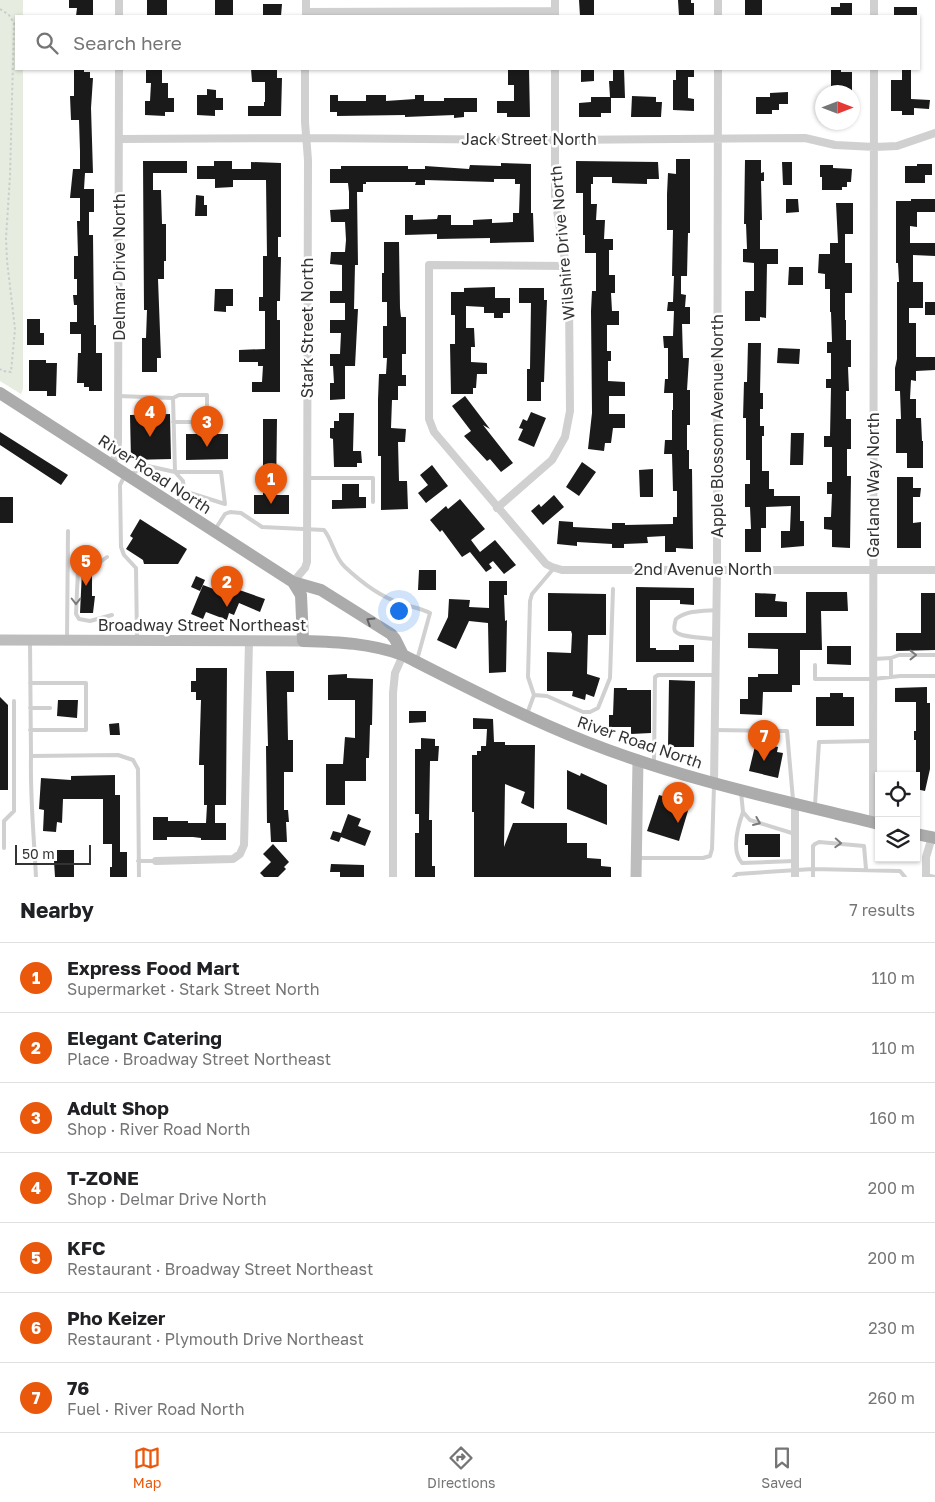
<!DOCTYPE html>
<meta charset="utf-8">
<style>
body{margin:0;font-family:"Golos Text",sans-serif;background:#f6f6f6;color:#202124}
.controls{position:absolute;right:15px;bottom:15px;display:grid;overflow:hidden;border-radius:0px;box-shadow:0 1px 4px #0004}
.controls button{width:45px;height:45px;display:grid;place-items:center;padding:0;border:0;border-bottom:1px solid #e0e0e0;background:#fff;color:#202124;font:25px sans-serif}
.compass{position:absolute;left:815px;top:85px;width:45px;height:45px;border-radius:50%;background:#fff;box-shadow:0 1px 4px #0004;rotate:90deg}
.scale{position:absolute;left:15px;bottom:12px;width:76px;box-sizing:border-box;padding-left:5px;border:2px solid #333;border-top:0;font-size:14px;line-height:18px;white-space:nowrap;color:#333;-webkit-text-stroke:4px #fff;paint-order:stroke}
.you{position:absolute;left:398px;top:610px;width:18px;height:18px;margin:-12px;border:4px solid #fff;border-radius:50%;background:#1a73e8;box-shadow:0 0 0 8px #1a73e833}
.badge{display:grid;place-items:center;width:32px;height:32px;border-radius:50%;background:#ea580c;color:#fff;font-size:16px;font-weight:700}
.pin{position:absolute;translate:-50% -41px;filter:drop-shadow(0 1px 2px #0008)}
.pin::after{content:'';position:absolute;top:26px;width:18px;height:15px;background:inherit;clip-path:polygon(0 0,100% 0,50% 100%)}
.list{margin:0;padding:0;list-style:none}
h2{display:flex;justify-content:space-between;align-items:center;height:65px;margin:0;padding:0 20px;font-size:21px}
h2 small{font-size:16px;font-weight:400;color:#757577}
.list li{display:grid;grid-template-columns:32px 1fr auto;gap:15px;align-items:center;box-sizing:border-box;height:70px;padding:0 20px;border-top:1px solid #e0e0e0}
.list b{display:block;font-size:19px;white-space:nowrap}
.list p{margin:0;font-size:16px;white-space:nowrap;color:#757577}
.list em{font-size:16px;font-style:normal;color:#757577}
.icon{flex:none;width:28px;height:28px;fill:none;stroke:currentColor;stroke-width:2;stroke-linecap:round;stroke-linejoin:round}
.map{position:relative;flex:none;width:935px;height:877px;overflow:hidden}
.search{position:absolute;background:#fff;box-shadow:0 1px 4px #0004;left:15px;right:15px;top:15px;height:55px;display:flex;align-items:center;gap:12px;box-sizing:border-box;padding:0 18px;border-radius:0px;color:#757577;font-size:19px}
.sheet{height:555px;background:#fff}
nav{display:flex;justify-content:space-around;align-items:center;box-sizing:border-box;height:70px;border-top:1px solid #e0e0e0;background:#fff;font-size:14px;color:#757577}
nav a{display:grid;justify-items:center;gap:2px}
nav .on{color:#ea580c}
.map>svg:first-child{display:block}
</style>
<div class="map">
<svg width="935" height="877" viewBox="0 0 935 877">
<rect width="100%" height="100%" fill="#fff"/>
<path fill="#e6ecdf" d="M0 0H23V16H16V69H23V389L21 394 0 381Z"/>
<path fill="#1a1a1a" d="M69 0H93V16H76L77 8H69Z
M147 0H167V16H147Z
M215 0H233V16H215Z
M579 0H594V16H580Z
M678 0H691V3H694V16H679Z
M745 0H762V16H745Z
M840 3H852V16H831V7H840Z
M263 4H282L281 16H263Z
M894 7H917V16H894Z
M74 69H84V72H90V78H93L91 108 93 173H85L84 189H94V212H89V235H93L94 325H96V353H102V391H89V387H84V383H77L78 353H81V334H70V322H77V305H74L73 295H77V279H74V256H78L77 221H80V198H70L73 169H80V151L79 120H71L70 96H74Z
M146 69H162V83H168V98H174V112H165V116L145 115V101H150L151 83H146Z
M251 69H277V78H282L281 116H248V106H264V102H265V82H252Z
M508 69H529L530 117H507V113H497V101H514V85H508Z
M581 69H594V81L581 82Z
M613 69H624L625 98H611V113H601V117H579V103L591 102V97H610L609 81H613Z
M676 69H694V77H688V98L694 99V111L673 110V80H676Z
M831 69H841V72H852V91H831Z
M902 69H911V99L930 100 929 109 914 108V115H902V111H891V80H902Z
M207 89 216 90V98H223V110H215V116L197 115V95H207Z
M788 92V104H779V110H772V114H756V97H770V93Z
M330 95H338V101H366V95H386V101L415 99V95H424V101H444V98H477V112H464V117L454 118V115L405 117V115L337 116V112H330Z
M632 96 656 97V102H662L661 117H631Z
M676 159H690V233H688L687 276H681V294L686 295 685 307H690V324H682L683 358H689L687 390H690V425H687V450H689V469H692L693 549 676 548V552H665V536L647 537 648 543 624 544V548H612V544L577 542V546L557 544 559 521 573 522V527L612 529V523H625V525L673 524V517H677V491H673L672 454H664L665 440H672V410H673V393H664L665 379H668V348H664L663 336H673L674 311H667L668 302H673L674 276H672L673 230H667V194L668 173 676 174Z
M745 160H761V173L764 172V181H761L762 220H760V249H778V264H767L766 318 760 317V321H745V291H754V263L743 262V249H747L746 224H744Z
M143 161H187V173H153V190H161L162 224H166V261H164V279H158L161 358H157V372H142V338H146L147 310H144Z
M214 161H232V169H251V162L281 163V237H278V257H281L280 301H277V320H280V392H252V382H262L263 366H258V362H239V350L265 349V311H259V297H263V256H267L266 180H233V187L215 188V179H197V166H214Z
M576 161 658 162 659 179H647V184L612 183V177H593V184H591V204H597L596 220H605L604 239H613V250H609V275H615V293H611L612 311H619V325H607V351H611V361H608V381L625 382V396H609V414H625V428H613L611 443H605L604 451 588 449 592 413 591 311 592 291H596V253H585V235H583V193H576Z
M782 162H792V185H783Z
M501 163 531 164V213H533L534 242 490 243V238L437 239V234L405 235V215H413V220L437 219 438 215H451V225H473V220L492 219V223L513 222V213H519L520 184H515V179H494V182L425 180V185H415L416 182H366V184H363V192H357L358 265H355L354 309H358L355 366H345V399L330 400V383H334L333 366H330V354H340L341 333H330V320H345V303H330V291H342V265L330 264 331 252H345L346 240 345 222H331L330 210 349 209V192L348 183H330V169H341V166H408V169H425V166L469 169 470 165 501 166Z
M917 164H932V175H925V183H905V166H917Z
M820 165H833V168L852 169 851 182H847V187H842V190H822V177H820Z
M196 195 204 196V205H207V216H195Z
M786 199H798L799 212 786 213Z
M911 199H935V212H917V227L910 226V243H935V256L913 255V282H923V308H909V323H916V357H935V370L916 371V381L911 380 910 399H916V418H921L922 441H923V468H907V453H896V419H901L900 391H895V368L897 359V282H899L898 263H896V201H911Z
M836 203H853V234H845V263H852V293H845V320H846V340H851V367H848L849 391H846V419H851V449H847V476H851L850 548 832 547V530L824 529V517H831L832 494H827V482H832V447H824V436H830L831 388H826V379H831V353H827V342H832L831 312H830V289H825V274L818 273 819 254H830V243H838Z
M384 242H399L400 308 401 317H406V354H402V375H406V386H398V400H392L391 428 406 429 405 442H398L399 481H407L408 509 381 510V456H378V399L379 374H386L387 358H383V326H387V302H382V273H384Z
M789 267H803V285H788Z
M495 287V298H510V313H503V318H494V313H484V307L466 306V328H474L475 347H471V362L487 363V374H477L476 388H473V394H451L450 344H455V315H451V292H464V288Z
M519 288H544V300H547L544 382H541V401H527V369H530L531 303H519Z
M215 289H233V306H226V312L214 311Z
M925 302H935V315H925Z
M27 319H40V333H44V345H27Z
M748 343H761L760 393H763V409H760V426H764V436H762V471H769V489H774V496H800V521H804V546L781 548V531H790L791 506 766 507V528H761V552H745V529H751L750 507H745V484H750V460H746V418H743L744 382H747Z
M778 348 800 349 799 364 777 363Z
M29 360H46V363H57L56 396H47V391H29Z
M465 396 490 429 483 425 513 463 501 472 490 459 487 461 464 436 471 431 452 406Z
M531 412 546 418 534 447 518 440 523 429 519 428 523 419 527 421Z
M339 413H354L353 451H361L362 463H357V467H334L333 439 330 438V428H334V421H339Z
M170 414 171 459 131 460 130 415Z
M263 419H277L276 495H289V514H254V495H263Z
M0 432 68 475 61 485 0 445Z
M791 433H804L803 465H790Z
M186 434H228V459L186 460Z
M582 462 596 472 579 496 566 487Z
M432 465 448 486 426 503 418 493 428 485 420 475Z
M653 469V497H640L639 470Z
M897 477H913V488H921L920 497H913V523L921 522V548H897Z
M342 484H359V497H366V508L332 509V500H342Z
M554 495 564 507 543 525 531 511 539 504 541 507Z
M0 497H13V523H0Z
M460 499 485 529 471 540 480 552 495 540 516 565 504 574 493 561 489 564 492 568 486 572 470 552 462 557 442 530 440 532 430 520 446 506 448 509Z
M140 519 187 549 178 564H144L143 560 126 549 133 538 130 536Z
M419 570H436V590H418Z
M82 571H92V596H95L93 613H80Z
M196 576 205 580 200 591 191 587Z
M489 581H507V595H504L505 621 507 620 506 672 489 673 488 623 469 621 456 649 437 640 448 617 449 599 470 600 469 607 489 608Z
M222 584 265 599 260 612 239 603 234 615 229 613 227 620 206 612 203 619 191 614 203 585 219 591Z
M636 587 694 588V605L680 604V600H650V648H656V650H679V645H694V662H636Z
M806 592H847L848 611H821L822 650H800V685H792V692H763L762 715 740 714V699H748V677H758V674H778V649L748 648V633H806Z
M548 593 606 594V635H588L587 674 600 678 594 697 586 694 585 700 572 696 573 691H547V652L571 653 572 634 571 631H548Z
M755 593 776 594 775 601 787 602V617H755Z
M921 593H935V650L896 651V633H921Z
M827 646H851V665L827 664Z
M196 668H227L226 805H215V823H226V840H201V838L193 837H167V840H153V817H168V821H188V823H206L207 805H204V765H199L201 700H196V692H191V681H196Z
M266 671H294V692H287L288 740H293V772H284V810H288L289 822H286L287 842H271L270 823H267L266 746H268Z
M347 674V678L373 679 372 725H370L369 758H366V781H345V805H326V764H343L345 737 355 738V700H328V675Z
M669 680 695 681 694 747H668Z
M927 687V703H930V769L925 791 916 789V740H914V731H916V702H895V688Z
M614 688H627V690H651V733L631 734V727H609V715H613Z
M830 693H843V697H854V726H816V697H830Z
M0 697 8 705V790H0Z
M58 700H78L77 718 57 716Z
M409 711H426V722L409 723Z
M473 718 493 719 494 742H505V745H535L534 809 521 803 525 792 505 784 504 847 513 823H567V843H587V858L601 859V866L611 867V877H474V812H472V755H477V751H481V746H486L487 729H473Z
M119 723 120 735H110L109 724Z
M421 738 435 739V746H439L438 761H430L429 820H432V866H435V877H415V833H419V814H415V749H421Z
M756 742 778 747 777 752 783 753 778 778 749 771Z
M567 770 580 776 581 773 607 785V825L567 809Z
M115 775V795H120V852H127V877H110V867H112V844H103V799H63L62 823 57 822 56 832 43 831 44 810 39 809 41 778 71 780V776Z
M659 795 690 804 679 841 647 831Z
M348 814 361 819 358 826 371 831 365 846 341 837 339 842 330 839 333 831 341 833Z
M745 834H780V857H748V845H745Z
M273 844 289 862 284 867 286 869 278 877H264L260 873 271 862 263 854Z
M57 850H74V877H55L54 861H57Z
M331 864 364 865V877H340V872H330Z"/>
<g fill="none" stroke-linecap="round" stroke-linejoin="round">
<path stroke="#cdcdcd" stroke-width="2" stroke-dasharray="2.5 2.5" stroke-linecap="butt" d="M0 9 9 15 14 23 10 176 6 238 7 261 15 329 11 372 3 371 0 369"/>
<path stroke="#d0d0d0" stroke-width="4" d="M118 396 173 398 175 472H221L225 504 184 491
M173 398 179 395H207V422H173
M131 474 148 466 175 472 183 481 184 491 177 503
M124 477 120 485 121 547 124 555 136 568 137 639
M307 478H373V502
M216 528 225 514 230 512 241 513 262 527 324 530C333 541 334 557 345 567 360 581 381 597 400 603 410 607 421 608 430 613L417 660
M107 557 96 565H83L78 569 76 614 79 619 90 621 112 615
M67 639 68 531
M716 639C708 638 680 638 675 631 673 628 675 623 676 619 688 610 702 611 717 610
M30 641 31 756
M891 658 899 655H935
M873 659 891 658V676
M815 665V679H873L900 676H935
M534 695 547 696 583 712H590L598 708 610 678 613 589
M30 708H50
M527 714 534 695 528 677 530 601 532 594 554 568
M30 730H86V683H30
M715 730 787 731 793 800
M654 763 655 677 658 675H716
M741 792 743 812 750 820 795 834
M815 805 819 742 873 741
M743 812C738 826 731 851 742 863L794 861
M4 848V821L14 811V701
M638 858H703L710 856 712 849 714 785
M138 861H156
M926 875 935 877
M36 877C34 837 30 797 31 756L118 755 133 760 138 769 139 877
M734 877 737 874 813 869 900 871 905 877
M813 877V846L815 844 819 842 864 846 866 869"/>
<path stroke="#d0d0d0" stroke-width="8" d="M119 0V16
M555 0V16
M874 0V16
M306 12 555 11
M306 16V0
M718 16V0
M119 139 306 138 555 140 805 138 835 145 875 147 897 146 935 133
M566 266 429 265V419L434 432 546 564 552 567 562 570H935
M112 465 117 451 118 442 119 69
M497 508 552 460 565 437 570 411 569 298 566 266 555 198V69
M293 582 305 568 307 562 308 160 305 122V69
M714 783 717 569 718 69
M873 823 874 69
M156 861 233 859 240 854 244 845 249 642
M393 877V693L395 673 403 655
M795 877V803
M926 877V857L932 837"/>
<path stroke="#bdbdbd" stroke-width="11" d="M0 640 303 641
M636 877 638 760"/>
<path stroke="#ababab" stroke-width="12" d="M0 393 293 582 321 590 391 634 395 639 403 655
M293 582 301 595 303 641C339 642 369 643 403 655 464 686 524 717 587 742 681 779 781 800 879 824
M916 834 935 838"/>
</g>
<defs><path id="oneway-chevron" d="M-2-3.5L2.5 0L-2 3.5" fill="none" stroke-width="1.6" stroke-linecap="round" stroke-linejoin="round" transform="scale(1.25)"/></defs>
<g stroke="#7a7a7a">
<use href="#oneway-chevron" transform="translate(76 601) rotate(90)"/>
<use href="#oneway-chevron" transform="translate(913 655)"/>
<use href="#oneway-chevron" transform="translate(757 822) rotate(23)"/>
<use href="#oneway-chevron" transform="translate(838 843) rotate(3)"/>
</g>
<use stroke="#636363" href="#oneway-chevron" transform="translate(370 621) rotate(-148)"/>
<g text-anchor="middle" stroke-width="5" stroke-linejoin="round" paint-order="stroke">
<g font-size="16" fill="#333" stroke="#fff">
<text x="529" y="145">Jack Street North</text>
<text transform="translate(562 243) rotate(-95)" y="6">Wilshire Drive North</text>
<text transform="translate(119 267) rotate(-90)" y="6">Delmar Drive North</text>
<text transform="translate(307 328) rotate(-90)" y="6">Stark Street North</text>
<text transform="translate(717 426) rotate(-90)" y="6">Apple Blossom Avenue North</text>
<text transform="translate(155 474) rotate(33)" y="6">River Road North</text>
<text transform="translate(873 485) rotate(-90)" y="6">Garland Way North</text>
<text x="703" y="575">2nd Avenue North</text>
<text x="202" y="631">Broadway Street Northeast</text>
<text transform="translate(640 742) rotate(19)" y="6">River Road North</text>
</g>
</g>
</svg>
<div class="controls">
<button><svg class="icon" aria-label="locate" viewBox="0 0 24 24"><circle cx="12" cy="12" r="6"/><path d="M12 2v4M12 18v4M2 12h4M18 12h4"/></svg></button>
<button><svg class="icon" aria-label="layers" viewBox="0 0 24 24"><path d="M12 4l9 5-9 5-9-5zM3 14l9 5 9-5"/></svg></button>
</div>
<svg class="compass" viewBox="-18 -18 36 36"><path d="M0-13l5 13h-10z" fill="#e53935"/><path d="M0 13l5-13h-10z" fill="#757577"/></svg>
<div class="scale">50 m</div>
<div class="you"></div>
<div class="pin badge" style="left:271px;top:504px">1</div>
<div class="pin badge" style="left:227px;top:607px">2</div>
<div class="pin badge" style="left:207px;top:447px">3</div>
<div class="pin badge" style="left:150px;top:437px">4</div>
<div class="pin badge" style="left:86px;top:586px">5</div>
<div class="pin badge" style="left:678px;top:823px">6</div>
<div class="pin badge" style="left:764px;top:761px">7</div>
<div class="search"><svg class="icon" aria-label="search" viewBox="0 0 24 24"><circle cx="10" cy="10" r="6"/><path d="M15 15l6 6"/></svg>Search here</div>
</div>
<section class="sheet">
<h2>Nearby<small>7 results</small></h2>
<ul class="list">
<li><span class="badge">1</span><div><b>Express Food Mart</b><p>Supermarket · Stark Street North</p></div><em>110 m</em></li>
<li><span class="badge">2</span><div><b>Elegant Catering</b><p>Place · Broadway Street Northeast</p></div><em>110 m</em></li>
<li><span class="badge">3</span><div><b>Adult Shop</b><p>Shop · River Road North</p></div><em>160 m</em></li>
<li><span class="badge">4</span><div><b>T-ZONE</b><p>Shop · Delmar Drive North</p></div><em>200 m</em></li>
<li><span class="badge">5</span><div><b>KFC</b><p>Restaurant · Broadway Street Northeast</p></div><em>200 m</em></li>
<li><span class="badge">6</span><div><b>Pho Keizer</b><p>Restaurant · Plymouth Drive Northeast</p></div><em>230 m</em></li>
<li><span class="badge">7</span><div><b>76</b><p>Fuel · River Road North</p></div><em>260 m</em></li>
</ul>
</section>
<nav>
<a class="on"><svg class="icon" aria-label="map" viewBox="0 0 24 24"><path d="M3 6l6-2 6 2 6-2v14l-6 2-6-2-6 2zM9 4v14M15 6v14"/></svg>Map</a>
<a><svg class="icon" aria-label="directions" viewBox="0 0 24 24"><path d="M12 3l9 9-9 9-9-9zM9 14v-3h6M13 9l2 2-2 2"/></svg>Directions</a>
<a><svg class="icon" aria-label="saved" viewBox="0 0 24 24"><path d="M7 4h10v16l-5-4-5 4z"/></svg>Saved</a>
</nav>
